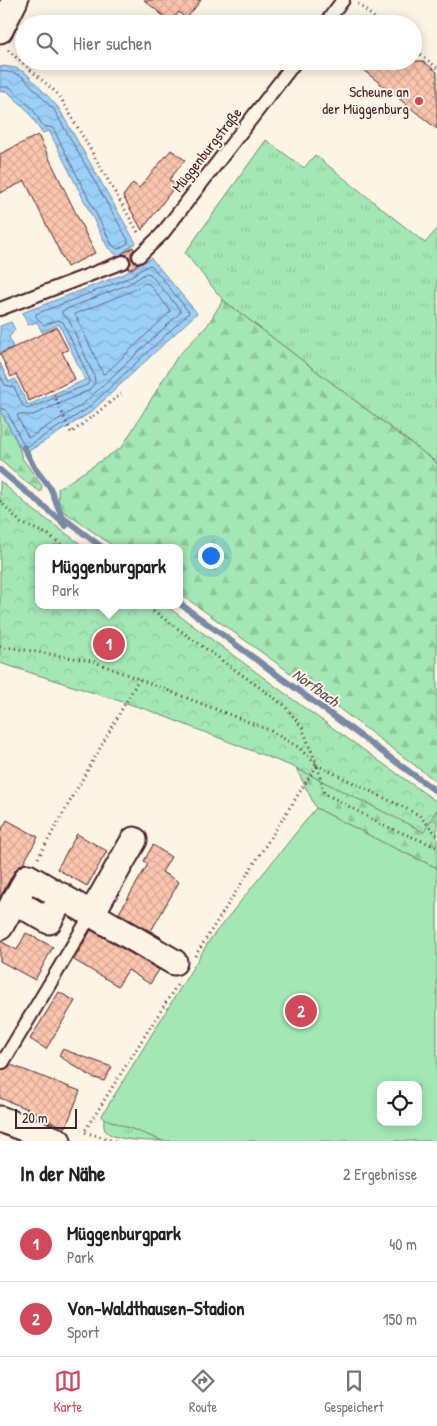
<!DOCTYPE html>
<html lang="de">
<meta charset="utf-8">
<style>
body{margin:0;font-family:"Patrick Hand",sans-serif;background:#f2f2f2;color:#222}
.controls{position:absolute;right:15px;bottom:15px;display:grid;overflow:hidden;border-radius:10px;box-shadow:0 2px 12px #0003}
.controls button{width:45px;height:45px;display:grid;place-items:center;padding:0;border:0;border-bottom:1px solid #e0e0e0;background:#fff;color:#222;font:25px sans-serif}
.scale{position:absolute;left:15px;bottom:12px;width:62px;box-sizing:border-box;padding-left:5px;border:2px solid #4a1f2b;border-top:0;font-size:14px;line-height:18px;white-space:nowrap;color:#4a1f2b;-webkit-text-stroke:4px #fcf5e5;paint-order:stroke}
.you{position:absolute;left:210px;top:555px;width:18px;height:18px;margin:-12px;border:4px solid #fff;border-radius:50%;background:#1a73e8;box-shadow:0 0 0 8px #1a73e833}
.badge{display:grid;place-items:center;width:32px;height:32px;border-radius:50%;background:#d1495b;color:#fff;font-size:16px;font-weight:700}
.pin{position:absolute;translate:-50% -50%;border:2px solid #fff;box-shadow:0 1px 5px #0006}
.popup{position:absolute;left:35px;top:544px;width:148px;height:65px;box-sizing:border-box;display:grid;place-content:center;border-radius:10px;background:#fff;filter:drop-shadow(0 1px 4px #0005);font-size:16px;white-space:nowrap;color:#767676}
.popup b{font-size:19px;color:#222}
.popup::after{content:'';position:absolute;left:50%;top:100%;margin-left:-10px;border:10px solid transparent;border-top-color:#fff}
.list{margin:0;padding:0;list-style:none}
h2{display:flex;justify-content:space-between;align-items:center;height:65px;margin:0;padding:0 20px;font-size:21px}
h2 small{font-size:16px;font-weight:400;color:#767676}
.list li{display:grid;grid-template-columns:32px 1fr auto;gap:15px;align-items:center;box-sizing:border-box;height:75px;padding:0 20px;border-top:1px solid #e0e0e0}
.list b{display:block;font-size:19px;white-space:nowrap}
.list p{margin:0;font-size:16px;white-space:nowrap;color:#767676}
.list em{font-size:16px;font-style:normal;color:#767676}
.icon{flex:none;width:28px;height:28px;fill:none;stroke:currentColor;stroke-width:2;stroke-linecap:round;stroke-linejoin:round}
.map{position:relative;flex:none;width:437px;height:1141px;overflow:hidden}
.search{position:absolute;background:#fff;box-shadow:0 2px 12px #0003;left:15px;right:15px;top:15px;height:55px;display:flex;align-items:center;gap:12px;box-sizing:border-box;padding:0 18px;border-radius:28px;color:#767676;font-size:19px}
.sheet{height:215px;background:#fff}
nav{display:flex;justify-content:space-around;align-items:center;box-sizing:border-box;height:70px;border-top:1px solid #e0e0e0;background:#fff;font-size:14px;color:#767676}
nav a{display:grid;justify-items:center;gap:2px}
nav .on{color:#d1495b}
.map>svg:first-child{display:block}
</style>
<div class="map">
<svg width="437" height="1141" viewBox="0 0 437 1141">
<defs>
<pattern id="grass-tufts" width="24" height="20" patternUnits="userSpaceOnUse" patternTransform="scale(1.25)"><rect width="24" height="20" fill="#a3e8b4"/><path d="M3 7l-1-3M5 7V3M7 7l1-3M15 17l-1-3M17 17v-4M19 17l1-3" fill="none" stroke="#8ec79b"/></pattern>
<pattern id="forest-firs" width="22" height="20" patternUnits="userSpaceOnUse" patternTransform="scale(1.25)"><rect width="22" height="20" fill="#a3e8b4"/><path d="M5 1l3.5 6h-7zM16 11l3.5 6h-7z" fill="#8ec79b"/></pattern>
<pattern id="park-crowns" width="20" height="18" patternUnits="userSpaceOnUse" patternTransform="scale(1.25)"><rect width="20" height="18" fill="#a3e8b4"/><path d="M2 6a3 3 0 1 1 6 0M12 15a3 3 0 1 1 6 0" fill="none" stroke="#8ec79b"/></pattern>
<pattern id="water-waves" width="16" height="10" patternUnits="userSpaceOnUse" patternTransform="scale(1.25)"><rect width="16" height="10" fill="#9ad0f8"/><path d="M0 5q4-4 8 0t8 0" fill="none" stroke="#86b2d5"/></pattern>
<pattern id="building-cross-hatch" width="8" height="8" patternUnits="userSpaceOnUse" patternTransform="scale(1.25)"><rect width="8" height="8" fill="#fbc5ad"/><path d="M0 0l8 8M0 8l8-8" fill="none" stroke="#d9a995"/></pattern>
</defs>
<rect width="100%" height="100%" fill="#fcf5e5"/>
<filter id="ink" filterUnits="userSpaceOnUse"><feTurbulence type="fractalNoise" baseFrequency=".02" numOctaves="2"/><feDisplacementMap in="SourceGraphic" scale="10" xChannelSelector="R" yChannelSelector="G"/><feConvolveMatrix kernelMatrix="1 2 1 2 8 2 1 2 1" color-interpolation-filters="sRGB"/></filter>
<g filter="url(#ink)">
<path fill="url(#grass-tufts)" stroke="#768470" d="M266 140 304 168 315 155 425 243 437 229V463L223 300 185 253Z
M104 1118 163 1141C149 1141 112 1141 105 1130 103 1126 104 1122 104 1118Z"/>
<path fill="url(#forest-firs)" stroke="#768470" d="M223 300 437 463V782L321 695 179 593V548H116L59 508 58 489 122 447 177 357 207 326Z
M0 410 18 444 22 458 42 486 41 492 23 480 0 460Z
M296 768 424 831 437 809V868L388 845 316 808Z"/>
<path fill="url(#park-crowns)" stroke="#768470" d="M0 481 31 508 86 548H39V605H165L302 706 437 802V809L424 832 296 768 148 710 0 663Z"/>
<path fill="#a3e8b4" stroke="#768470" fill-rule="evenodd" d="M316 808 388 845 437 868V1141H163L101 1117 211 938ZM381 1085H418V1122H381Z"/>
<path fill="url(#water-waves)" stroke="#7a89a6" d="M4 66 16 68 26 73 58 107 136 243 118 256 108 248 49 131 42 133 28 111 7 91 0 92V67Z
M151 258 197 313 90 413 24 454 0 410V363L9 382 15 379 28 405 85 380 59 324 42 332 37 322 28 325 22 313 124 274Z
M11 322 15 330 9 337 13 347 0 353V326Z"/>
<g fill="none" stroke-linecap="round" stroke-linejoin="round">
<path stroke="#6a667d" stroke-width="1" d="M0 71 14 73 23 77 54 110 128 240V243L118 249 112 245 53 128 43 126 32 108 10 87H0
M147 273 150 274 180 310V313L83 404 30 437H28L17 416 18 414 27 415H33L88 391 95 383 94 375 69 320 62 314V311L129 284Z
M145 283 149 284 170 310V312L106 373 103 374 75 314 132 291Z
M0 375 5 385 14 387 23 406 27 409 87 385 89 382V378L63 322 58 320 44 325 36 317V314L126 279 149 265 152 266 189 312 188 314 87 409 28 446 24 445 6 410 0 408"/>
<path stroke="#7a89a6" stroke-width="6" d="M24 447 34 467 50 488 64 521
M0 470C22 489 45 506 66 526L62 517 103 548
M179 603 437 792"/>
</g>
<path fill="url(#building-cross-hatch)" stroke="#4a1f2b" d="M144 0H201L186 19 179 12 171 22Z
M352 61H423L437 72V129Z
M38 135 95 253 67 267 25 181 0 193V154Z
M171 150 185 160 169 180 176 185 142 230 123 196 133 183 139 188Z
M133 247 134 249 131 253V258L134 262 138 264 129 270 128 268 131 263 130 259 128 255 122 254Z
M57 327 68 350 62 352 75 379 29 401 16 374 11 377 0 354Z
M7 820 38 837 23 864 15 870 0 898V832Z
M77 834 107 851 87 886 57 869Z
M153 845 171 857 162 872 179 882 151 931 162 938 119 913 148 864 144 861Z
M91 930 159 970 150 984 128 970 118 986 74 960Z
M26 933 53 947 35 980 0 961V941L17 950Z
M59 992 75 1001 46 1049 30 1039Z
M62 1049 112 1067 104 1081 92 1077 59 1056Z
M11 1065 80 1091 66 1127 37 1117 38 1113 0 1098V1069H6Z"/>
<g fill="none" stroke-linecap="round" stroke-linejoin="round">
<defs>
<path id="service" d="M325 24 343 0
M139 256 162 234 296 61
M0 309 123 262
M3 1062 92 913"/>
<path id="minor" d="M0 30 15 0
M14 901 49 921 62 896
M92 913 134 840
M0 927 28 877 174 962
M0 1119 58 1141"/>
</defs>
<use href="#service" stroke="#4a1f2b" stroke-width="16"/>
<use href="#minor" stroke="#4a1f2b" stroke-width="29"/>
<path stroke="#4a1f2b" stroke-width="3" stroke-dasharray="1 4" stroke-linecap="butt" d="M358 4 382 24
M413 48 437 68
M8 50 59 95 139 234
M52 390 71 433 121 394
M0 501 21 523 49 535 66 548
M145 605 284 705 302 727 317 765 419 815 437 835
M0 646 92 661 269 730 298 747 317 765 324 793 383 825 437 847
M38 858 139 679
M195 956 317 765
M115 1141 84 1132 177 985"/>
<use href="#service" stroke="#fcf5e5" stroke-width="12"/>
<use href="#minor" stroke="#fcf5e5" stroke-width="25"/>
</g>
</g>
<circle fill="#d1495b" stroke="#fcf5e5" stroke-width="2" cx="419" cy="101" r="5"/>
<g text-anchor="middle" stroke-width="4" stroke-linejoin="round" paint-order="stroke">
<g font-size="15" fill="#4a1f2b" stroke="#fcf5e5" text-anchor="end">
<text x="409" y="97">Scheune an<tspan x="409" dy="17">der Müggenburg</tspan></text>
</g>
<g font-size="15" fill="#4a1f2b" stroke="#fcf5e5">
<text transform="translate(207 150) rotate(-52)" y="5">Müggenburgstraße</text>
</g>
<g font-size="16" font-style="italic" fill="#5e4b5e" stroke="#fcf5e5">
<text transform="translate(316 687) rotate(36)" y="6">Norfbach</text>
</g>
</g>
</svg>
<div class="controls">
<button><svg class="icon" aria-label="locate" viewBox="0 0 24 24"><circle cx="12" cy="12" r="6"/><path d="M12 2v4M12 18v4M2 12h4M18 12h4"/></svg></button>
</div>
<div class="scale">20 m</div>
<div class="you"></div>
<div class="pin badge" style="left:109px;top:644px">1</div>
<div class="popup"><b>Müggenburgpark</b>Park</div>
<div class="pin badge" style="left:301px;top:1011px">2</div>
<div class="search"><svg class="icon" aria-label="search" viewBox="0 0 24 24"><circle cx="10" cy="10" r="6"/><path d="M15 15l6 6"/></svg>Hier suchen</div>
</div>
<section class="sheet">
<h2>In der Nähe<small>2 Ergebnisse</small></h2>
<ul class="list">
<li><span class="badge">1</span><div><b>Müggenburgpark</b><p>Park</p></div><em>40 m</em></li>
<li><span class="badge">2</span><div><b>Von-Waldthausen-Stadion</b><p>Sport</p></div><em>150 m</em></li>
</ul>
</section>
<nav>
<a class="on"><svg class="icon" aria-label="map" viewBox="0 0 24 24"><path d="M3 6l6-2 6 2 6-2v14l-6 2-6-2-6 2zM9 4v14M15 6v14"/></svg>Karte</a>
<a><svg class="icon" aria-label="directions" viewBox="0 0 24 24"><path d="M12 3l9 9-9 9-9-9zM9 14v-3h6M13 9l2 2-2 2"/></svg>Route</a>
<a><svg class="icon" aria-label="saved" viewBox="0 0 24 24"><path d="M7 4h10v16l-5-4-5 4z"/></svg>Gespeichert</a>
</nav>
